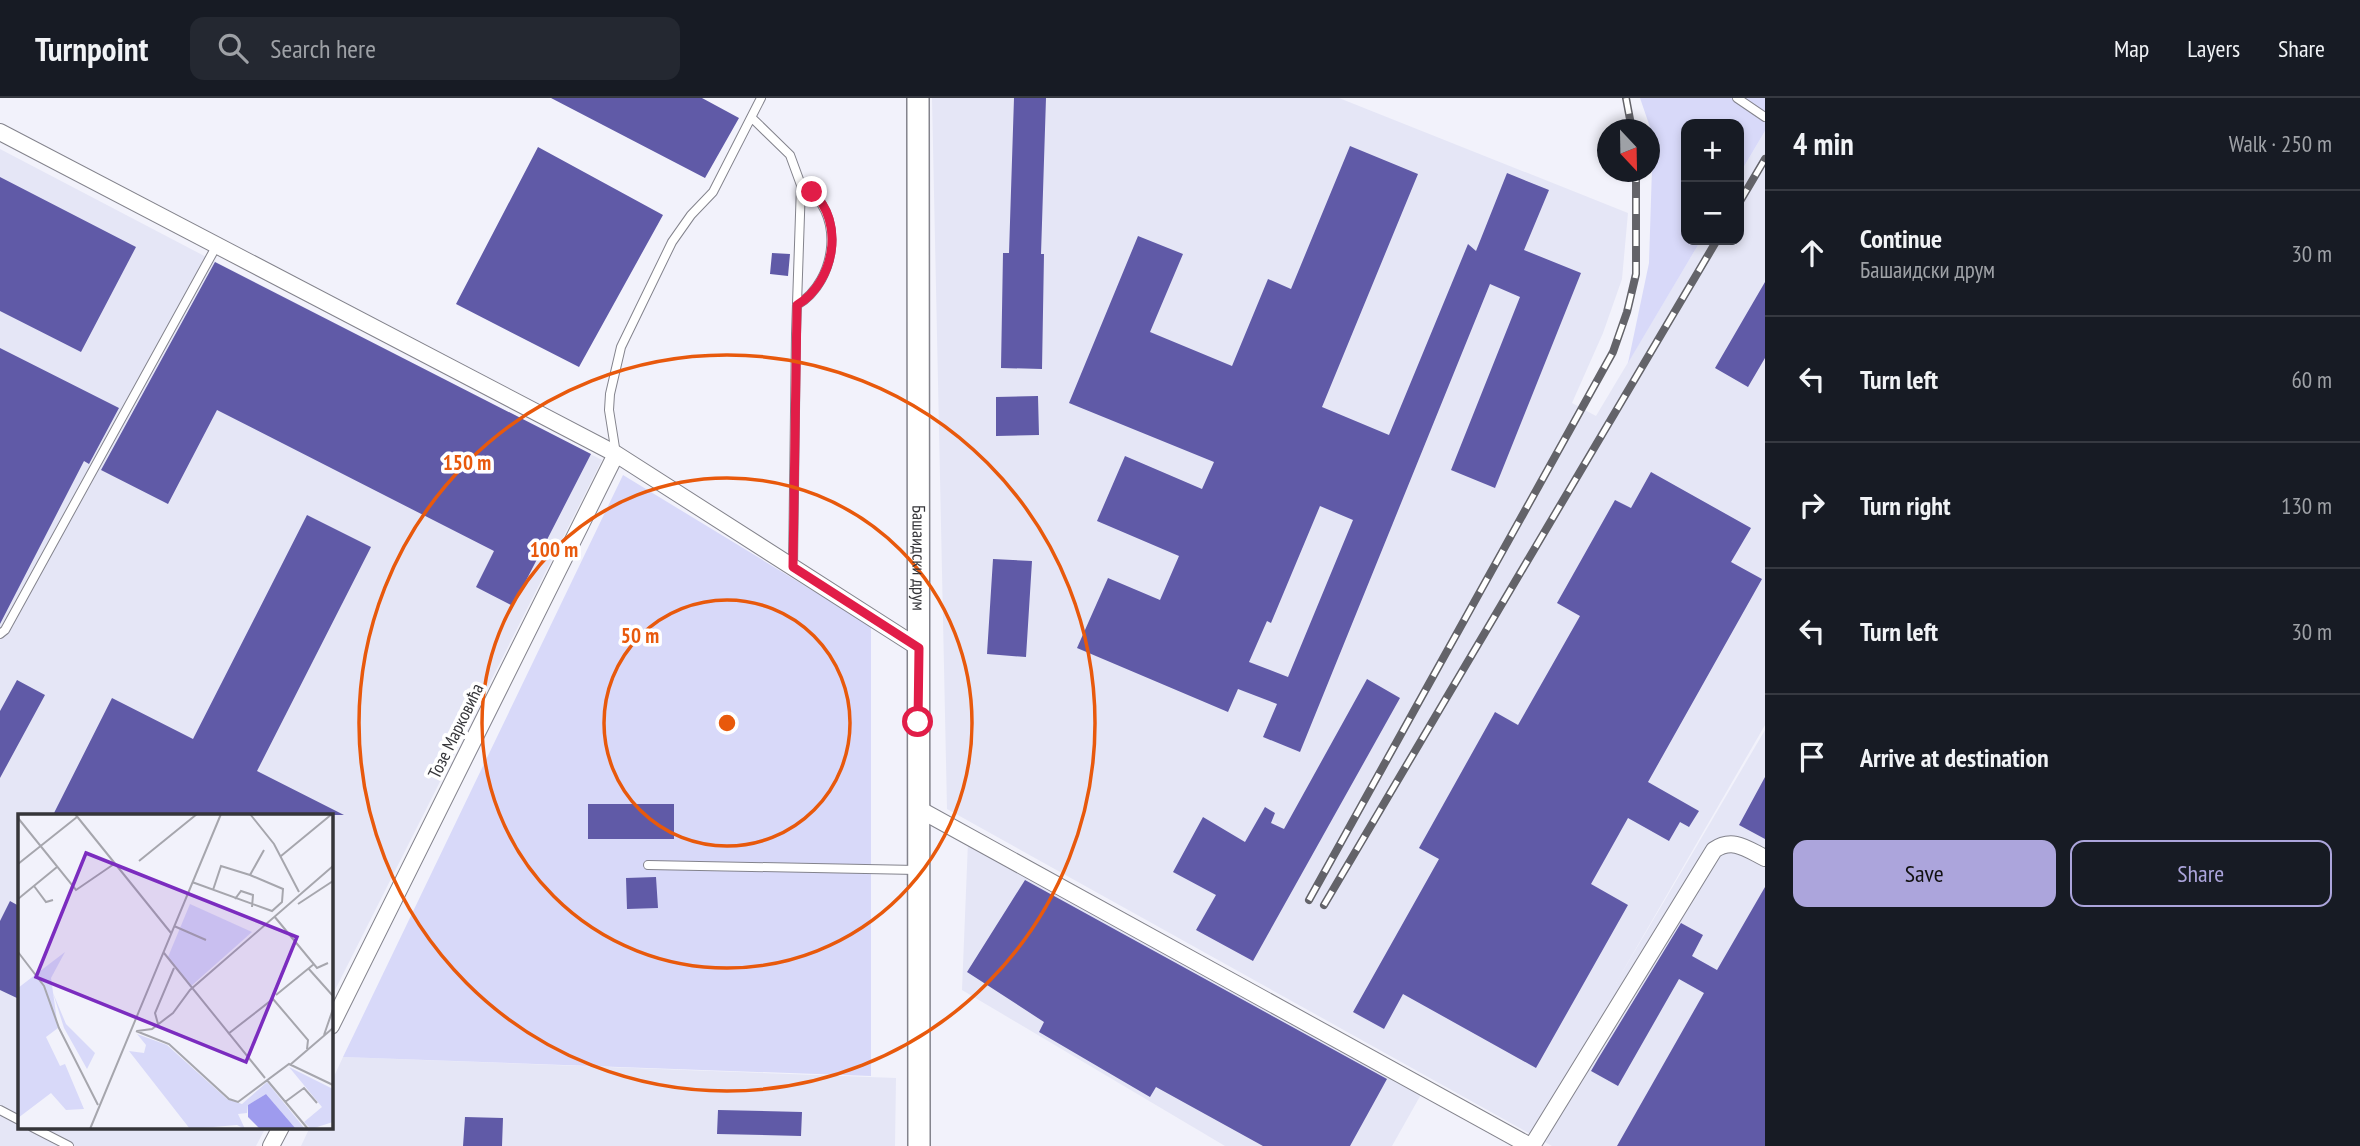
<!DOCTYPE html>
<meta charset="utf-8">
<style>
body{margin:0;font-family:"PT Sans Narrow",sans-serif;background:#242831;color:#f1f3f6}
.controls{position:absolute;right:21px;top:21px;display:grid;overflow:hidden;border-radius:14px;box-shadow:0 4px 10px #0003}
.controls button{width:63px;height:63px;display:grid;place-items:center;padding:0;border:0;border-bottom:2px solid #363941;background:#171b24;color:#f1f3f6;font:35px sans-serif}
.compass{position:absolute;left:1597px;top:21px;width:63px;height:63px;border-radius:50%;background:#171b24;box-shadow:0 4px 10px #0003;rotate:158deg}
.stop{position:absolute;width:21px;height:21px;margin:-16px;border:5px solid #e11d48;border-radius:50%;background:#fff}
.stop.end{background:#e11d48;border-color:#fff;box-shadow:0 2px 7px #0008}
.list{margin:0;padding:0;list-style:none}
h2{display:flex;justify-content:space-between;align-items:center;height:91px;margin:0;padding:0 28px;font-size:30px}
h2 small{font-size:23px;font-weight:400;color:#9ea1a6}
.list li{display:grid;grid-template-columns:46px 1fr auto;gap:21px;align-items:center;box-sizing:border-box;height:126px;padding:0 28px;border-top:2px solid #363941}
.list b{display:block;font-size:26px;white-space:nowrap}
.list p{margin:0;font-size:23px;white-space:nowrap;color:#9ea1a6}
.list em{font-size:23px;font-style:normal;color:#9ea1a6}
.actions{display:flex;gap:14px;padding:21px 28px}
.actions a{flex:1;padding:16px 0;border:2px solid #aca5dc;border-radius:14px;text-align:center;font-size:24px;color:#aca5dc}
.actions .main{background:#aca5dc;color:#111}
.icon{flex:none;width:38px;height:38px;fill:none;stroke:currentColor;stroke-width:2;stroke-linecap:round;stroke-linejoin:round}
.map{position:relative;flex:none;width:1765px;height:1048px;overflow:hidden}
header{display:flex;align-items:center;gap:42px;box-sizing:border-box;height:98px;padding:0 35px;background:#171b24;border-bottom:2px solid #363941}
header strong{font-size:33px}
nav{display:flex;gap:38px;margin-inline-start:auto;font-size:24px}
.search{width:490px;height:63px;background:#242831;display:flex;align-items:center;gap:18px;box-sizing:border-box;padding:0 24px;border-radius:14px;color:#9ea1a6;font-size:26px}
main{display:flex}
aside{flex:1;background:#171b24}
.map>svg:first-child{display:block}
</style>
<header>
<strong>Turnpoint</strong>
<div class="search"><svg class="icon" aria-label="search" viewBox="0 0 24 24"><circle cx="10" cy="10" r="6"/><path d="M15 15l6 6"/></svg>Search here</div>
<nav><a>Map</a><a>Layers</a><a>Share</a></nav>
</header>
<main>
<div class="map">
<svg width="1765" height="1048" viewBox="0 0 1765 1048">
<rect width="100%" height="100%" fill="#f2f2fb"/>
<path fill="#e5e6f6" d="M932 0H1339L1628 115 1622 181 1603 235 1572 305 1596 318 1701 142H1739V77L1765 33V627L1616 885 1765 632V1048H1552L947 711Z
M0 51 212 162 602 362 331 900V717H19V1029H266L256 1048H0Z
M968 744 1423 993 1392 1048H1225L962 892Z
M343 959 896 980 895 1048H301L310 1029H331V985Z"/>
<path fill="#d8d9f9" d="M1640 0H1765V33L1739 77V26H1686V142H1701L1628 265 1649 165 1653 38Z
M623 377 871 528V978L343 959Z"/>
<path fill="#605aa7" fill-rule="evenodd" d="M551 0H702L739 20 705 80Z
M1014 0H1046L1041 156H1044L1042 271 1001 270 1003 155H1009Z
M1350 48 1418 76 1322 309 1389 337 1468 146 1476 153 1507 75 1549 92 1524 152 1581 175 1495 390 1451 372 1520 199 1490 186 1300 654 1263 639 1277 606 1238 591 1228 614 1077 550 1108 480 1160 502 1179 458 1097 423 1125 358 1202 391 1214 364 1069 305 1138 138 1183 156 1150 234 1232 268 1268 181 1291 191ZM1320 408 1353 422 1288 579 1249 564 1267 523 1271 525Z
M538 49 663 117 579 269 456 206Z
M0 79 136 149 81 254 0 213Z
M772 155 790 156 788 178 770 176Z
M215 164 591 356 513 508 476 489 494 453 217 312 168 406 101 372Z
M1765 184V260L1748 289 1715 270Z
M0 250 119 310 89 366 84 363 0 526Z
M1038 298 1039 337 996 338V299Z
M1651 374 1751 430 1731 464 1762 481 1648 684 1699 713 1689 729 1680 724 1669 743 1628 720 1591 786 1628 807 1536 970 1403 896 1384 931 1353 914 1439 761 1419 750 1495 614 1518 627 1580 518 1557 505 1615 402 1631 410Z
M307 417 371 449 257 673 344 717H53L112 600 193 641Z
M993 461 1032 463 1026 559 987 556Z
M1367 581 1400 600 1253 863 1196 832 1216 797 1173 774 1203 719 1245 744 1265 709 1275 715 1271 725 1284 731Z
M17 582 45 597 0 680V613Z
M1765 679V741L1739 727Z
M588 706H674V741H588Z
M656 779 658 810 627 811 626 780Z
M1025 782 1387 981 1350 1048H1263L1156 989 1150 999 1039 934 1044 924 967 874Z
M1765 789V1048H1617L1704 895 1679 881 1618 988 1591 973 1598 961 1681 825 1703 837 1692 858 1717 872Z
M10 803 19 808V901L0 892V823Z
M718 1012 802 1014 801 1038 717 1036Z
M465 1019 503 1020 502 1048H463Z"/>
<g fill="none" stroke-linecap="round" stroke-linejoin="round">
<defs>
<path id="service" d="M1737 0 1765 19
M752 20 790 57 801 87 796 236 793 469
M797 207C838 183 846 111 801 87
M616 356 609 312 610 296 621 249 672 144 691 117 713 94 761 0
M0 536 5 532 217 147
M648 767 917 772
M0 1012 19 1022
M32 1029 69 1048"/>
<path id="minor" d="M0 34 616 356 919 550
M917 710 1530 1048
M331 928 616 356
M271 1048 281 1029
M1532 1048 1714 752C1733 739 1747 751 1765 760"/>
<g id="tertiary">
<path id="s1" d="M918 0 919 1048"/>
</g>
</defs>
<use href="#service" stroke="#83838c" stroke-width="10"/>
<use href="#minor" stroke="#83838c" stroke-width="18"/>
<use href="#tertiary" stroke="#83838c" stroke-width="24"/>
<use href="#service" stroke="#fff" stroke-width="8"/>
<use href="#minor" stroke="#fff" stroke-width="16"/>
<use href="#tertiary" stroke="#fff" stroke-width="21"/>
<defs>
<path id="rail" d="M1626 0 1632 32
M1739 105 1765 61
M1309 802 1613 254 1627 214 1636 176V74
M1324 807 1717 142"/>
</defs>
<use href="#rail" stroke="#636369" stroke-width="8"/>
<use href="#rail" stroke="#fff" stroke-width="5" stroke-dasharray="16" stroke-linecap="butt"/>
</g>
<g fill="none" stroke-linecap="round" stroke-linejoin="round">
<path stroke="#e11d48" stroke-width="9" d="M812 94C846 124 834 185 797 207L793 469 919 550 918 624"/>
</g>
<g fill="none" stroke="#e8590c" stroke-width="3.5">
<circle cx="727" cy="625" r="123"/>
<circle cx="727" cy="625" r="245"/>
<circle cx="727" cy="625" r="368"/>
</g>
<g text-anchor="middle" stroke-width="7" stroke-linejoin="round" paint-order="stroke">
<g font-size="18" fill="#353539" stroke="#fff">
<text dy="6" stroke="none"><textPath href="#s1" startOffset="460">Башаидски друм</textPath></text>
<text transform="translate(456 633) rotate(-64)" y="6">Тозе Марковића</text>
</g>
</g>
<g transform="translate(18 716)">
<rect width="315" height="315" fill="#f2f2fb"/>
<path d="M172 90 234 118 172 173 150 143ZM47 138 33 164 40 214 28 223 42 252 47 250 66 295 48 296 33 279 0 304V174ZM35 179 48 210 77 239 69 255 46 214ZM119 220 149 231 209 285 224 290 249 268 287 315H278L248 280 230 291 229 299 220 300 227 315 219 311 172 315 111 237 126 239 128 231ZM271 253 315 275V308L293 315 286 308 304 293Z" fill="#d8d9f9"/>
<path d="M248 280 278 315H242L230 303V291Z" fill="#9e9bee"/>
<path fill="none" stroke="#a6a6ad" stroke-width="2" d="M57 0 153 119M232 0 256 30 281 78M0 4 58 76 96 50M263 42 314 0M121 47 179 0M0 50 59 3M174 68 254 97 264 88 265 75 232 61M16 72 28 88 35 86M195 76 203 52 232 61 246 36M0 85 39 53M217 85 223 77 235 81 234 93M280 90 315 67M256 102 299 154 310 149M156 112 188 126M0 138 26 172 41 214 80 291M146 139 247 264M290 154 315 182M258 181 296 150M140 210 137 199 156 154M118 217 151 230 211 285 220 288 271 250 315 271M119 217 134 215 155 199 172 176 315 52M210 220 255 185 290 226 289 235M306 221 315 195M273 250 315 214M249 266 290 315M267 288 286 274 299 289M72 315 203 0"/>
<path fill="#7b2cbf" fill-opacity="0.15" stroke="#7b2cbf" stroke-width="3.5" d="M68 39 279 123 228 248 18 163Z"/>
<rect width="315" height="315" fill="none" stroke="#353539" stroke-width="3.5"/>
</g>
<circle cx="727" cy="625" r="10" fill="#e8590c" stroke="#fff" stroke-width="3.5"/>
<g font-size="21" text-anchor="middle" font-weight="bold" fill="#e8590c" stroke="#fff" stroke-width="7" stroke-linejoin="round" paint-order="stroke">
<text x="467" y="372">150 m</text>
<text x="554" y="459">100 m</text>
<text x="640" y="545">50 m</text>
</g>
</svg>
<div class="controls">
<button>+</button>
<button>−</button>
</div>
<svg class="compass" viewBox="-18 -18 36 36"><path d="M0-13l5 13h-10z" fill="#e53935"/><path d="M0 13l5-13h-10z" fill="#9ea1a6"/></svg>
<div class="stop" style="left:918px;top:624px"></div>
<div class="stop end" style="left:812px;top:94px"></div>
</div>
<aside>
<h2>4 min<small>Walk · 250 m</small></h2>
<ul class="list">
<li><svg class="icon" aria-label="ahead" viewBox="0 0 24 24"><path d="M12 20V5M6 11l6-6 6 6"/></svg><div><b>Continue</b><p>Башаидски друм</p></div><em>30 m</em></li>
<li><svg class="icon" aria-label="left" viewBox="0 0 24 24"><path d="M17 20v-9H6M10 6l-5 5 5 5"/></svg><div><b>Turn left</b></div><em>60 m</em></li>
<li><svg class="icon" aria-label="right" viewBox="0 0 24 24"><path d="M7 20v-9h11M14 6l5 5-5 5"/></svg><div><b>Turn right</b></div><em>130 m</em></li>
<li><svg class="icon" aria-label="left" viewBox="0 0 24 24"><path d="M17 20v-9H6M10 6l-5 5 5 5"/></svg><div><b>Turn left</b></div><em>30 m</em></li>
<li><svg class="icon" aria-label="arrive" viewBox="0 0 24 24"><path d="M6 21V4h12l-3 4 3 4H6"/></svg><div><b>Arrive at destination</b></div></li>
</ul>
<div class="actions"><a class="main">Save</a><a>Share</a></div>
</aside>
</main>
